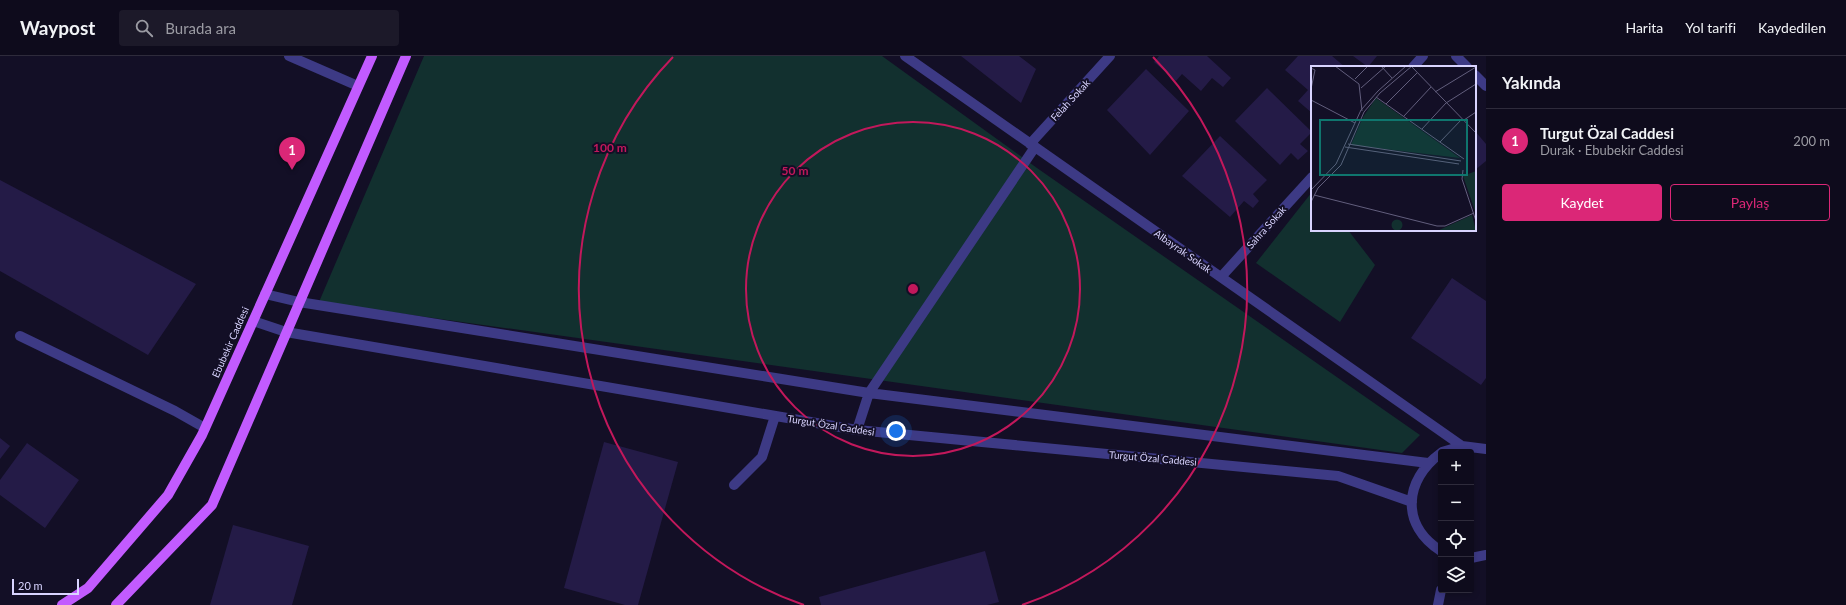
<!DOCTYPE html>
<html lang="tr">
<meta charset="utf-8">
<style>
body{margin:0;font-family:Lato,sans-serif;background:#1c1929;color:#f1f3f6}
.controls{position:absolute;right:12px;bottom:12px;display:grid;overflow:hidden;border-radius:4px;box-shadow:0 2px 6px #0003}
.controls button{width:36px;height:36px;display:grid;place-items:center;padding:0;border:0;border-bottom:1px solid #2e2b3b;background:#0e0b1c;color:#f1f3f6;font:20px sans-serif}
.scale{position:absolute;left:12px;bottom:10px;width:67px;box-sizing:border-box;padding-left:4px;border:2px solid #d9d4ff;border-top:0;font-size:11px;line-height:14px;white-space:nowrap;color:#d9d4ff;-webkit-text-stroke:3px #130f26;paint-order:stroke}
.you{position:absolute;left:896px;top:375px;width:14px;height:14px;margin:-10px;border:3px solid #fff;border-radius:50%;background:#1a73e8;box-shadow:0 0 0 6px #1a73e833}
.badge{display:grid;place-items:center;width:26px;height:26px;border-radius:50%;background:#db2777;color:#fff;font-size:13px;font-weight:700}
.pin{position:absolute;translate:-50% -33px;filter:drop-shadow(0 1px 2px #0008)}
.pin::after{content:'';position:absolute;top:21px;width:14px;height:12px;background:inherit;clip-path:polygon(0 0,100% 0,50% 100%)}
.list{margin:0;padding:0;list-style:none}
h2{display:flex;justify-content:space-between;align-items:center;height:52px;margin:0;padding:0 16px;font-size:17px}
h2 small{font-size:13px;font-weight:400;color:#9b9ba3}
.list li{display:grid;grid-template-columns:26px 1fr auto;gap:12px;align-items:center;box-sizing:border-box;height:64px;padding:0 16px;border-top:1px solid #2e2b3b}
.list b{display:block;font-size:15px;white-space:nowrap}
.list p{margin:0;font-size:13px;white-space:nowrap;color:#9b9ba3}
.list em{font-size:13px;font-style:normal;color:#9b9ba3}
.actions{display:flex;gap:8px;padding:12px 16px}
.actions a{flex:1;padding:9px 0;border:1px solid #db2777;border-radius:4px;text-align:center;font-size:14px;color:#db2777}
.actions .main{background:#db2777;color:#fff}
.icon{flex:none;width:22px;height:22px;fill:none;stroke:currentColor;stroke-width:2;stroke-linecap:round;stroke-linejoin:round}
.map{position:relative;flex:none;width:1486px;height:549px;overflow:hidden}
header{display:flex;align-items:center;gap:24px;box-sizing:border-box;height:56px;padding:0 20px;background:#0e0b1c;border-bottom:1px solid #2e2b3b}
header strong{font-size:19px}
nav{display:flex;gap:22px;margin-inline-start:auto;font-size:14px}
.search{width:280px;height:36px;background:#1c1929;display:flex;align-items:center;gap:10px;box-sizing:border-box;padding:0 14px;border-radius:4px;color:#9b9ba3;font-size:15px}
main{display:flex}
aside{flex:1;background:#0e0b1c}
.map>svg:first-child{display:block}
</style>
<header>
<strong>Waypost</strong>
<div class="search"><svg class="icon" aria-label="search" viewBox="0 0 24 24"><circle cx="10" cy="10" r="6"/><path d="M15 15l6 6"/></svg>Burada ara</div>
<nav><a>Harita</a><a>Yol tarifi</a><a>Kaydedilen</a></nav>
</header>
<main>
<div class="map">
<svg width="1486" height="549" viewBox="0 0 1486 549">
<rect width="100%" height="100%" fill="#130f26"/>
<path fill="#12302f" d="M424 0H882L1037 112 1420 379 1402 397 319 246Z
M1312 136V174H1348L1375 209 1340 266 1256 207Z"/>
<path fill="#241b47" d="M961 0H1019L1036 13 1021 47Z
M1159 0H1207L1231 22 1223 31 1212 22 1201 35 1182 18 1176 25 1154 6Z
M1298 0H1332L1345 11H1312V57L1298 45 1308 34 1285 14Z
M1353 0H1377L1368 11Z
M1146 13 1189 55 1150 99 1107 54Z
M1267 32 1312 76 1300 88 1308 95 1298 104 1291 97 1280 109 1235 65Z
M1475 75 1486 88V105L1475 114Z
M1220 80 1267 124 1253 138 1259 145 1253 152 1244 145 1230 161 1182 120Z
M0 124 196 228 148 299 0 215Z
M1452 222 1486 245V322L1481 329 1411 282Z
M0 382 10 390 0 403Z
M604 386 678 406 638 549H625L564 532Z
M27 387 79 424 45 472 0 439V424Z
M233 469 309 490 292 549H210Z
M985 495 999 546 987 549H821L819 541Z"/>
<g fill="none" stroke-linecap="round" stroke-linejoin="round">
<path stroke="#3d3a85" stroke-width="10" d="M289 0 358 30
M905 0 1462 390
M1456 0 1467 11
M1413 11 1423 0
M1475 19 1486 30
M1030 88 1110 0
M1221 221 1312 121
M265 238 299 246 869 337 1428 407
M253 265 286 276 857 374 1338 420 1412 446
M20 280 175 355 205 372
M857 374 869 337 1035 91
M1442 396 1462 390 1486 393
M1441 397C1404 424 1400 469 1441 495
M734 429 762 401 775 360
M1471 502 1486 499
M1438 549 1441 534"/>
<path stroke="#c25bff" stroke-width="10" d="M62 549 88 532 168 439 202 379 372 0
M116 549 212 449 406 0"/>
</g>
<g fill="none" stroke="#c2185b" stroke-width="2">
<circle cx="913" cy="233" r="167"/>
<path d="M804 549A334 334 0 0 1 673 1M1153 1A334 334 0 0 1 1022 549"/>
</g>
<g text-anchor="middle" stroke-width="4" stroke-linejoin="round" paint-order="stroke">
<g font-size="10" fill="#d9d4ff" stroke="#130f26">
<text transform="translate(1070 44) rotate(-47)" y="4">Felah Sokak</text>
<text transform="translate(1266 171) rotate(-48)" y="4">Sahra Sokak</text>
<text transform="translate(1183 195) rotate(35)" y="4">Albayrak Sokak</text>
<text transform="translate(230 286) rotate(-66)" y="4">Ebubekir Caddesi</text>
<text transform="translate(831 369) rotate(9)" y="4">Turgut Özal Caddesi</text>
<text transform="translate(1153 402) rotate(5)" y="4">Turgut Özal Caddesi</text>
</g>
</g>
<g transform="translate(1311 10)">
<rect width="165" height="165" fill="#130f26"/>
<path d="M65 32 149 92 40 79 52 51ZM165 105V148L152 110ZM161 149 165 165H126ZM80.5 159a5.5 5.5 0 1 1 11 0a5.5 5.5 0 1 1-11 0Z" fill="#12302f"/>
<path fill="none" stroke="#625e7d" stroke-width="1" d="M24 0 48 18 51 45M70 0 81 12M101 1 165 67M0 2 4 4 0 23M44 13 57 0M50 22 75 0M124 26 165 1M65 31 153 93M0 34 44 57M75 38 106 7M93 50 120 21M153 54 165 46M111 63 135 37 165 18M129 76 151 53M37 78 150 95M34 81 148 98M152 104 151 113 165 155M0 124 25 98 50 44 67 25 95 0M3 129 126 160H134L163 147M0 136 7 122 30 99 53 46 69 27 101 0"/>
<path fill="#0f766e" fill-opacity="0.15" stroke="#0f766e" stroke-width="2" d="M9 54H156V109H9Z"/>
<rect width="165" height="165" fill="none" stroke="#d9d4ff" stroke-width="2"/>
</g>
<circle cx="913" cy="233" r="6" fill="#c2185b" stroke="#130f26" stroke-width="2"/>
<g font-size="12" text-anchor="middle" font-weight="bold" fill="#c2185b" stroke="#130f26" stroke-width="4" stroke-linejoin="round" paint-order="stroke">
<text x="610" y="96">100 m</text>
<text x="795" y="119">50 m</text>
</g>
</svg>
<div class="controls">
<button>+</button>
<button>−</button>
<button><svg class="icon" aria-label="locate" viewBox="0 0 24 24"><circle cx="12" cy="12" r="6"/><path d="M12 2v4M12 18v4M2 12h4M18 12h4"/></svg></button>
<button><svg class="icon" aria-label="layers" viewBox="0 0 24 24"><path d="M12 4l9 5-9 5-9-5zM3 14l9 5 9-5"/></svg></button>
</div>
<div class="scale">20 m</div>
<div class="you"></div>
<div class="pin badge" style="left:292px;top:114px">1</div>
</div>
<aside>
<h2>Yakında<small></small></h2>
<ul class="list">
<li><span class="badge">1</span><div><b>Turgut Özal Caddesi</b><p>Durak · Ebubekir Caddesi</p></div><em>200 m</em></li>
</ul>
<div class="actions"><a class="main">Kaydet</a><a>Paylaş</a></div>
</aside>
</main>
